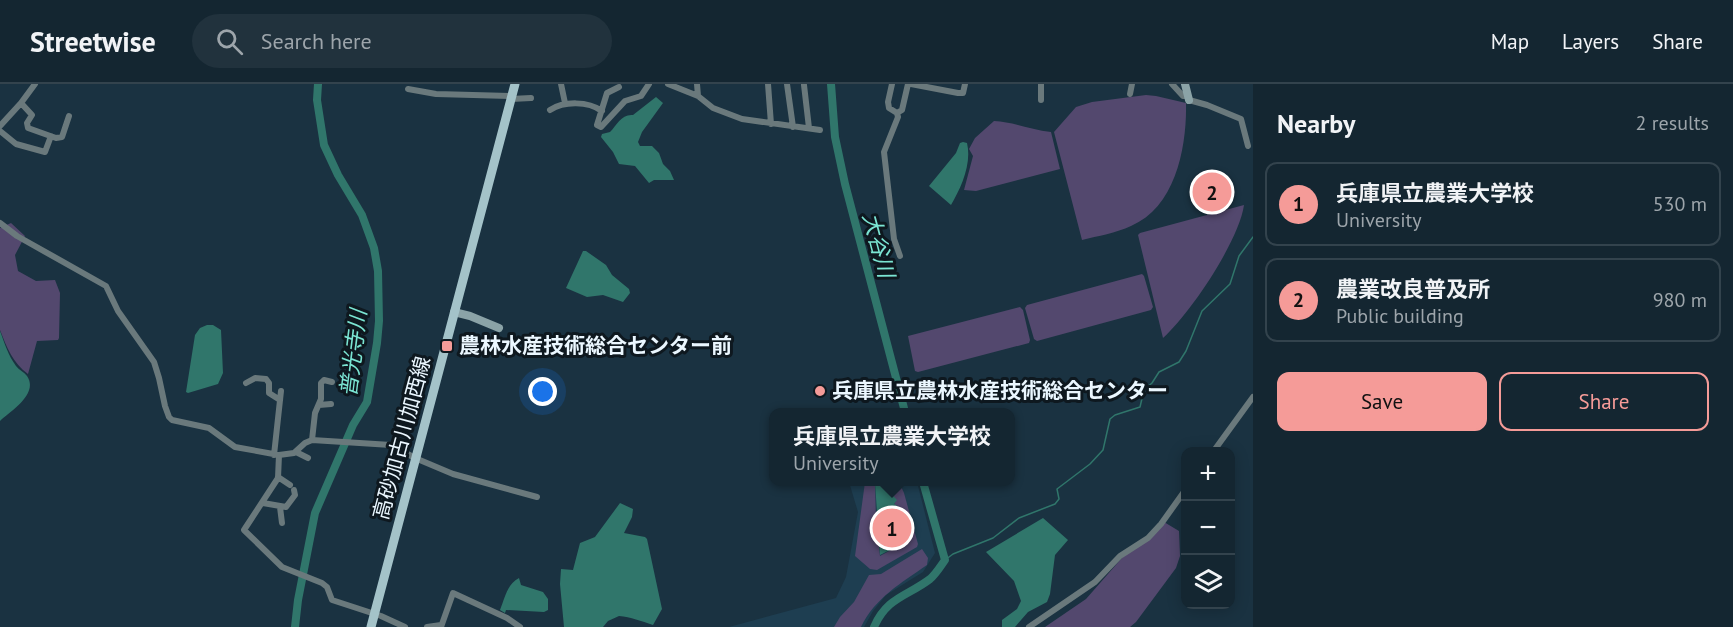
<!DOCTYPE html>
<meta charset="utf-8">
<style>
body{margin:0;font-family:"PT Sans","Noto Sans JP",sans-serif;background:#21323d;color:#f1f3f6}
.controls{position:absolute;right:18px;bottom:18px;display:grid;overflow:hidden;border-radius:12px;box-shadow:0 3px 15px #0003}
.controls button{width:54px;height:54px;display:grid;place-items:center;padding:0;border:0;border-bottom:2px solid #33434d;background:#142631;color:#f1f3f6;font:30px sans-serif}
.you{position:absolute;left:543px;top:308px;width:21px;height:21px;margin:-15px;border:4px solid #fff;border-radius:50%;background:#1a73e8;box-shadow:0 0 0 9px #1a73e833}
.badge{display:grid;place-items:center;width:39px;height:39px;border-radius:50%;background:#f59b98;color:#111;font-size:20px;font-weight:700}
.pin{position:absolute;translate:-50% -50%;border:3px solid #fff;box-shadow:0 2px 6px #0006}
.popup{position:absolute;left:769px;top:324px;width:246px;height:78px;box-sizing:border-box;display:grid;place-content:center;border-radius:12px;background:#142631;filter:drop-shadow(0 2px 4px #0005);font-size:20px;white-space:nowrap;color:#9da5ab}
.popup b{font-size:22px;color:#f1f3f6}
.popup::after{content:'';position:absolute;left:50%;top:100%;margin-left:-12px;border:12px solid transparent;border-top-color:#142631}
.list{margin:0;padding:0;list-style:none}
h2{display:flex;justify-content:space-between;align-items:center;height:78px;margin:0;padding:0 24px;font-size:26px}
h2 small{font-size:20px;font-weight:400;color:#9da5ab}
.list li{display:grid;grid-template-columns:39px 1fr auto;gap:18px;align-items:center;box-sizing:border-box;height:84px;margin:0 12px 12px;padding:0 12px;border:2px solid #33434d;border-radius:12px}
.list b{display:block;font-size:22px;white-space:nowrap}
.list p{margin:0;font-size:20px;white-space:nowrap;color:#9da5ab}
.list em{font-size:20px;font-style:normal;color:#9da5ab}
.actions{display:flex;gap:12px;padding:18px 24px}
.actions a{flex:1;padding:14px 0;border:2px solid #f59b98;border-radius:12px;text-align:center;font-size:21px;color:#f59b98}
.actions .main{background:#f59b98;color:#111}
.icon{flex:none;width:33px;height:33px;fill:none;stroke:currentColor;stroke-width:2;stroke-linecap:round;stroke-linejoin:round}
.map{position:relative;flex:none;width:1253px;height:543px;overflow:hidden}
header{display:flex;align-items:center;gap:36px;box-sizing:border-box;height:84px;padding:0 30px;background:#142631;border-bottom:2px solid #33434d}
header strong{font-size:28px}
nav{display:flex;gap:33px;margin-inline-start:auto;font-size:21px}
.search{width:420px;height:54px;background:#21323d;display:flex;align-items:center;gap:15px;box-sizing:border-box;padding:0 21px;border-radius:33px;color:#9da5ab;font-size:22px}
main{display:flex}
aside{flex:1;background:#142631}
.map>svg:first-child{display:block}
</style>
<header>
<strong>Streetwise</strong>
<div class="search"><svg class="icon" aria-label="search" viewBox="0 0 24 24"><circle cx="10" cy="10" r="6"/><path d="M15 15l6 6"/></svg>Search here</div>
<nav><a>Map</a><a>Layers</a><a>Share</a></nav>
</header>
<main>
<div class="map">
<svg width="1253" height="543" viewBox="0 0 1253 543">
<rect width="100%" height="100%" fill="#1a3241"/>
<path fill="#1e3e51" d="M849 398H917L935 469 923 488 886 511 873 527 864 543H729L836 514 846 493 858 428Z"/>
<path fill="#53486e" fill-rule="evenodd" d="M1146 11 1156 12 1186 19C1187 62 1176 123 1131 142 1116 149 1098 152 1082 156L1054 48 1076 23 1092 18Z
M994 37C1014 38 1031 46 1051 48L1060 85 976 107 964 106 973 72 969 65 975 54Z
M1244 121C1239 157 1190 230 1163 254L1138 151 1140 149Z
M11 139 25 152 15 171 18 187 36 197 55 196 60 209 59 254 58 256 37 257 28 290C13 279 7 264 0 246V144Z
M1142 190 1144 192 1153 223 1151 226 1037 257 1034 255 1025 224 1027 221Z
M1020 223 1023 226 1030 256 1029 259 918 288 915 287 908 252Z
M865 398H899L904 409 918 460 917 463 877 486 870 485 855 472ZM875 399 896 416 894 420 895 423 899 424 905 451 902 453 903 457 902 460 880 472 876 437Z
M1164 438 1179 447 1180 472 1176 484 1136 538 1130 543H1045L1086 515 1122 474Z
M922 465 928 474 927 481C901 499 875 514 861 543H834L840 533 854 518 869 491 881 490Z"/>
<path fill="#30766b" d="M656 13 663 19 642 48 638 58 640 62H652L659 69 663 80 670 87 674 96H654L649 99 635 82 619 80 613 68 601 53 602 50 610 48C617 41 621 30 633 31Z
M963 58 967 59C972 80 961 104 951 121L929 102 956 69 960 59Z
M583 167H586L606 181 612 191 629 205 630 209 623 218 603 211 587 213 566 204Z
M207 241H213L221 246 223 289 218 300 188 309 186 308 195 251 200 244Z
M0 247C5 260 8 271 16 282 19 286 24 288 27 292 39 310 11 327 0 337Z
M881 398 897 416 894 420 899 423 906 451 902 453V460L880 471 875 399Z
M620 419 633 425 632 433 624 449 645 453 647 455 662 525 653 541C641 537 631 533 619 532L608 537 603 543H564L560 500 561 485 573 486 580 459 595 453Z
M1043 434 1068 456 1055 471 1050 510 1047 518 1028 528 1015 543H1002V536L1017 525 1021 517 1014 497 986 468Z
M519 494 521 501 543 508 548 515H554H548V526L544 528 506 526 505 529 500 526C505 514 507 500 519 494Z"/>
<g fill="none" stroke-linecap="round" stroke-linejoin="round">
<path stroke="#30766b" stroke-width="1.5" d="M945 476 953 470 993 454 1019 434 1055 420 1059 415 1057 405 1090 380 1103 366 1110 335 1115 331 1140 323 1144 306 1152 299 1159 288 1179 278 1186 267 1202 227 1230 200 1239 172 1253 153"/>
<path stroke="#30766b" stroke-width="8" d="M831 0 835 53 845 100 905 328
M295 543 298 516 315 429 353 341 367 318 377 259 379 237 378 187 374 164 362 131 338 91 324 61 317 16 318 0
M874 543C887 513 908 512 930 495 936 490 940 483 945 476L923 398"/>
<path stroke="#6a797c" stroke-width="6" d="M561 0 565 19
M668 0 698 12 713 24 742 35 820 46
M697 0 698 12
M768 0 771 40
M787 0 793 43
M892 0 888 18 889 24 897 29
M911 0 958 9H963L965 0
M1172 0 1183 12H1188
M804 1 809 44
M619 3 607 9 597 41 601 43 625 17 641 12 649 0
M408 5 436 10 512 12
M1130 10 1132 0
M511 15 531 14
M1041 16V0
M1189 16 1207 21 1241 35 1248 62
M21 19 32 31 27 39 28 44 56 54 62 53 69 32
M550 26C564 17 588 17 602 27
M0 42 21 19 35 0
M0 47 16 60 45 68 51 52
M0 139 17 152 106 202 118 227 154 278 159 294 165 322 169 333 172 336 209 344 235 363 279 371 294 369 305 359 312 356 391 361 415 374 453 390 537 413
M900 172 894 155 884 68 898 33 897 29 902 26 908 0
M246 299 255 294 266 295 269 299V309L280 316
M319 321 331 320
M312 356 315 329 321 315V299L324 296 332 298
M296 368 308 374
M1213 368 1253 313
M274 371 281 307
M279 371 278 394 244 446 282 483 322 499 327 503 332 516 381 532 405 543
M278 393 290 401
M263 419 286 423 295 411 294 406
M280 423 282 439
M427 543 441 541
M441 543 453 509 507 534 520 543
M1029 543 1095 498 1120 472 1148 454 1161 440 1186 405"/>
<path stroke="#8ba3a7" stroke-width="8" d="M1185 0 1189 16
M454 228 470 232 499 244"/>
<path stroke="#a4c3c9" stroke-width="9" d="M371 543 515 0"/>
</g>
<g fill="#f59b98" stroke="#0e181f" stroke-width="2">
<rect x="441" y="256" width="12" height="12" rx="3"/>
<circle cx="820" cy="307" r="6"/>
</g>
<g text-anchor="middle" stroke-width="6" stroke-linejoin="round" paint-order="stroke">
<g font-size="21" font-weight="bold" fill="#ebf7ff" stroke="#0e181f" text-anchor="start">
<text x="459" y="269">農林水産技術総合センター前</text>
<text x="832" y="314">兵庫県立農林水産技術総合センター</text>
</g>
<g font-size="21" fill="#ebf7ff" stroke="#0e181f">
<text transform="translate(402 354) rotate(-75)" y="7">高砂加古川加西線</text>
</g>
<g font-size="22" font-style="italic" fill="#7be5d3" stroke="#0e181f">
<text transform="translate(879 161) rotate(75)" y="8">大谷川</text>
<text transform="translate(353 269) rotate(-83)" y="8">普光寺川</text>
</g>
</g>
</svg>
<div class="controls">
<button>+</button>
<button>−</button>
<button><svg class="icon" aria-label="layers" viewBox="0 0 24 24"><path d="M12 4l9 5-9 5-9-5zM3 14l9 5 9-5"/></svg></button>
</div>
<div class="you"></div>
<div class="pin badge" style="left:892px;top:444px">1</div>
<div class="popup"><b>兵庫県立農業大学校</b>University</div>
<div class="pin badge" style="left:1212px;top:108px">2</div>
</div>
<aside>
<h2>Nearby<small>2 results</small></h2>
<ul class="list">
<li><span class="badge">1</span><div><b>兵庫県立農業大学校</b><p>University</p></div><em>530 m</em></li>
<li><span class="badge">2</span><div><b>農業改良普及所</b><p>Public building</p></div><em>980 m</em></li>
</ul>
<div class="actions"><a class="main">Save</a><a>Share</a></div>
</aside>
</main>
